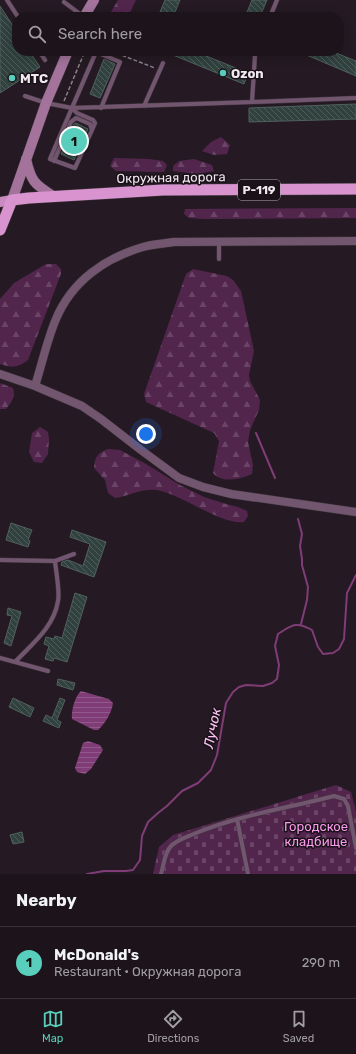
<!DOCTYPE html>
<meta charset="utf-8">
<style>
body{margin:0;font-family:Rubik,sans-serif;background:#292127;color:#f1f3f6}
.you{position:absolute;left:146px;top:434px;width:14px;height:14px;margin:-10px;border:3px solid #fff;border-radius:50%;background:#1a73e8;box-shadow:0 0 0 6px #1a73e833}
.badge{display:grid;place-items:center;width:26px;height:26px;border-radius:50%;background:#5acebc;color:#111;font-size:13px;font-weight:700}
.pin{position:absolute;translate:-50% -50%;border:2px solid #fff;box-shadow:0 1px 4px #0006}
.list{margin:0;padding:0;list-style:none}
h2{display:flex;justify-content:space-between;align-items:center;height:52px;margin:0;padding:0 16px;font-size:17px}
h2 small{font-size:13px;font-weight:400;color:#a09ea2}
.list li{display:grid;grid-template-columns:26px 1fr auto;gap:12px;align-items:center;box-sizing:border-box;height:72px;padding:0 16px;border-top:1px solid #3a3339}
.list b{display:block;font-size:15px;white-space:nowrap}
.list p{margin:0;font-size:13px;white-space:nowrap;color:#a09ea2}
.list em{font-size:13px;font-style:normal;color:#a09ea2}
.icon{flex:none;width:22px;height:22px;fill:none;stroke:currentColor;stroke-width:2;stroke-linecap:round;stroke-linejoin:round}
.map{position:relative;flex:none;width:356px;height:874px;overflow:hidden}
.search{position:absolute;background:#1c141a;box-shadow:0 2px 10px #0003;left:12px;right:12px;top:12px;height:44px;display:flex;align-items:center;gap:10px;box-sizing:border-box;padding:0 14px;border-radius:16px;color:#a09ea2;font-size:15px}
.sheet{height:124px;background:#1c141a}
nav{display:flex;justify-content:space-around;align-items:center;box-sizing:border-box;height:56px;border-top:1px solid #3a3339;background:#1c141a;font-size:11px;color:#a09ea2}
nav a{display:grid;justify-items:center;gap:2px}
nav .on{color:#5acebc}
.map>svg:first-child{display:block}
</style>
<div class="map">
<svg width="356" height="874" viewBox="0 0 356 874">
<defs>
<pattern id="forest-firs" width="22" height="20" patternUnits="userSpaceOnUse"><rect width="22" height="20" fill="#52254d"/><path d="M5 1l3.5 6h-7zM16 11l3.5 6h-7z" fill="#6b4567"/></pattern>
<pattern id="cemetery-stones" width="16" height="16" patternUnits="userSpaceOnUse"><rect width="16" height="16" fill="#52254d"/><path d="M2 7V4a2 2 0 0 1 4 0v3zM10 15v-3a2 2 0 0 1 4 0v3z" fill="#6b4567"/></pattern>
<pattern id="water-rules" width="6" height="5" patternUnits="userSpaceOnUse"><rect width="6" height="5" fill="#7f3c76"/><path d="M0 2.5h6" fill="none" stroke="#91588a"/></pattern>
<pattern id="building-back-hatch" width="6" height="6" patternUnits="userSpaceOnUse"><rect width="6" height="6" fill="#30413e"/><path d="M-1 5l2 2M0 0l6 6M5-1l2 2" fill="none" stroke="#4e5c5a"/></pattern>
</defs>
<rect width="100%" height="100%" fill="#251a23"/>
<path fill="url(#forest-firs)" d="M118 0H136L128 17H108Z
M221 137 230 145 227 154 214 155 202 151 211 142Z
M114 158 149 159 163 161 167 165 164 172 116 171 110 166Z
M194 159 212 165 214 171 197 174 173 171V166L179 161Z
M356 208V218L205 219 189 218 184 214 185 209Z
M46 264H56L61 269V274L28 360C17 368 13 368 0 364V299L14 283Z
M193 269 227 276 233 280 241 291 254 351 249 375 250 381 260 400 259 410 250 430 248 442 253 465 252 474C241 479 222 484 213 473L219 441 214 433 146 402 144 394 186 274Z
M0 383 13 388C16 396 11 403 6 409H0Z
M40 427 48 432 49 439 48 454 42 463 34 462 29 452 32 433Z
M108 449 120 450 146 464 180 485 204 497 226 504 238 507 247 511 248 516 244 522C221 525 183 495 157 490 141 488 129 496 115 498L108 493 105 480 94 468C95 456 98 453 108 449Z"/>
<path fill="url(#cemetery-stones)" d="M336 785 351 792 356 812V874H153L159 847 173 835Z"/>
<path fill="url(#water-rules)" d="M81 691 109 699 113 703C112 712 105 724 98 730H94L72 719C71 711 75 696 81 691Z
M88 741 100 745 103 750 91 769 85 774 77 772 75 768 83 743Z"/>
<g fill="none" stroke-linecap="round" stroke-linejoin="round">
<path stroke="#7f3c76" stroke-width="2" d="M256 433 275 478
M298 519 302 534 300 546 302 559V565L308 587 307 600 301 624
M87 874 104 871H126L133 870 140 860 142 836 148 822 158 813 167 806 182 791 198 783 211 770 217 755 226 703 233 692 239 687 246 685 263 686 272 683 277 679 279 665 275 646 278 634C292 625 296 621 312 630L318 647 323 654 333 653 339 649 344 639 347 593 356 575"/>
</g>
<path fill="url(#building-back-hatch)" stroke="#50615e" d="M165 0H180L173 17H158Z
M252 0H267L261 14 256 17H245Z
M0 6 17 32V51H29L40 67 0 93Z
M163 51H194L248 73 244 84Z
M297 51H331L356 61V76Z
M104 59 115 64 100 98 90 94Z
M356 104V119L249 122V108Z
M76 123 88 129 74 160 61 154 74 124Z
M11 523 32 530 28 540 30 541 28 547 6 540Z
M72 530 106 542 94 577 61 565 62 562 68 560 83 566 90 544 70 537Z
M75 593 87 597 67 662 54 658 53 661 45 659 49 646 44 644 46 637 54 639 55 636 62 638Z
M8 608 21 612 11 646 4 643 12 616 7 615Z
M58 679 75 683 73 690 57 685Z
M13 698 34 708 30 717 9 707Z
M60 698 65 700 57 720 61 722 59 728 43 721 46 715 52 718Z
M22 832 24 842 13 844 10 835Z"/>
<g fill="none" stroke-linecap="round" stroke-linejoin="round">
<defs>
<path id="service" d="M7 0 18 17
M64 2 84 17
M270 17 277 0
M39 51 45 60
M246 51 255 55
M25 96 46 103 72 108 252 102 255 55 257 51
M252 102 356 98
M144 106 163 63
M72 108 77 113 93 120 95 123 92 130
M54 161 71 122 76 118 90 124 92 130 75 168 50 159 96 52 120 62 101 108
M219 241V259
M0 560 55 561 74 554
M0 658 48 671
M15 662C32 644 54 627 58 601 60 591 56 572 55 561
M237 819 248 874
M161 874C164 865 164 853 171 846 178 839 187 837 196 833 240 815 288 808 334 796L344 799 348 806 356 848"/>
<path id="minor" d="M0 374 35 386C42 364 47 340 56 319 72 281 105 258 143 247 153 244 163 244 173 242L356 241
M35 386 82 406 101 419 141 450 179 478 203 487 231 494 356 512"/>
<path id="secondary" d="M84 17 94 0
M26 159C31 181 34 184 53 196
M12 200 46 103 68 51"/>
<path id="primary" d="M0 202 12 200"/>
<path id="trunk" d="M0 230 12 200 29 198 163 190 356 189"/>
</defs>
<use href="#service" stroke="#413740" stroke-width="5"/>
<use href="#minor" stroke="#413740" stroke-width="9"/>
<use href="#secondary" stroke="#413740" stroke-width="11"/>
<use href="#primary" stroke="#413740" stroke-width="11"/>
<use href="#trunk" stroke="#413740" stroke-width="12"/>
<path stroke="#898088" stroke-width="1.5" stroke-dasharray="4 2" stroke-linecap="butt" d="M111 51 155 68
M64 101 85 51"/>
<use href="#service" stroke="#72556e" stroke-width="4"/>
<use href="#minor" stroke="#72556e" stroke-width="8"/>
<use href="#secondary" stroke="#a3739b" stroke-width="10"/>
<use href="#primary" stroke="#c88abf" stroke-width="10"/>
<use href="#trunk" stroke="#d994cf" stroke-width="11"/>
</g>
<g fill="#5acebc" stroke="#1b1119" stroke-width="1.5">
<circle cx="223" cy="73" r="4"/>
<circle cx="12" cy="78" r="4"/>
</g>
<g text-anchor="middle" stroke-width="3" stroke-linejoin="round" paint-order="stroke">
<rect fill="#1b1119" stroke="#b0a8af" stroke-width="1" x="238" y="180" width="42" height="20" rx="3"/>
<g font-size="12" font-weight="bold" fill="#f0e9ef">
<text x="259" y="194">Р-119</text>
</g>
<g font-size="13" font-weight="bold" fill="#f0e9ef" stroke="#1b1119" text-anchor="start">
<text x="231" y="78">Ozon</text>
<text x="20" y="83">МТС</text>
</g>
<g font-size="13" fill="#f0e9ef" stroke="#1b1119">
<text transform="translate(171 177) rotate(-1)" y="5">Окружная дорога</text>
</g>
<g font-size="13" fill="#fa9ced" stroke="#1b1119">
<text x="316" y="831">Городское<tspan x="316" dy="15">кладбище</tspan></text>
</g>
<g font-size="14" font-style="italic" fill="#fdc3f4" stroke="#1b1119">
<text transform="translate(212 728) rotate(-79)" y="5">Лучок</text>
</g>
</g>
</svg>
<div class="you"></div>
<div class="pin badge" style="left:74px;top:141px">1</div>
<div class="search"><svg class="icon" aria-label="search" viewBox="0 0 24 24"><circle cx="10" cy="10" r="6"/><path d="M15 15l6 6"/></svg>Search here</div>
</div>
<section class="sheet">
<h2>Nearby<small></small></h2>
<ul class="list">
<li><span class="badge">1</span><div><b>McDonald's</b><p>Restaurant · Окружная дорога</p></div><em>290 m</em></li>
</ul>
</section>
<nav>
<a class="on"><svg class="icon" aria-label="map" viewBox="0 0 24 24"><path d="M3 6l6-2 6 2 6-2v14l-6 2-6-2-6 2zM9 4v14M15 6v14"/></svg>Map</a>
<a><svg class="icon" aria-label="directions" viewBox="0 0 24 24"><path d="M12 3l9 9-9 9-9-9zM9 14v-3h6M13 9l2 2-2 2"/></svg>Directions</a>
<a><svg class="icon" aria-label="saved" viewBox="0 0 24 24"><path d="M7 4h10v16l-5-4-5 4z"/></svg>Saved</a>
</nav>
